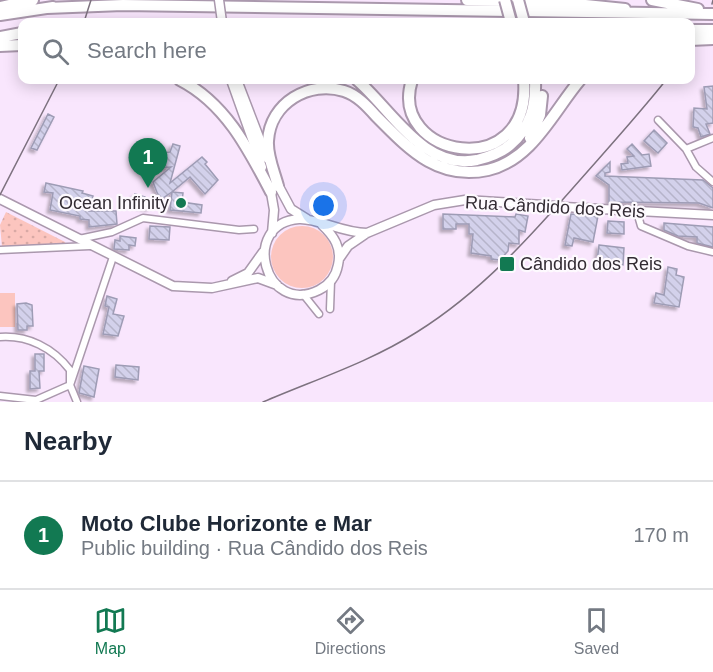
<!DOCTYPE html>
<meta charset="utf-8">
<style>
body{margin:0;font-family:Arial,sans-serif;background:#f6f6f7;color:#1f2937}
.you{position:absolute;left:324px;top:206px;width:21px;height:21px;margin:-15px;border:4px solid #fff;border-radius:50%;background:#1a73e8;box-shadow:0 0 0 9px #1a73e833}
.badge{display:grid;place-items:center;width:39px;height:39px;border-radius:50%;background:#127952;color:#fff;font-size:20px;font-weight:700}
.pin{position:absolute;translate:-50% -50px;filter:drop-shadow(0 2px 3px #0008)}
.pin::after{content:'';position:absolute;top:32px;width:21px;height:18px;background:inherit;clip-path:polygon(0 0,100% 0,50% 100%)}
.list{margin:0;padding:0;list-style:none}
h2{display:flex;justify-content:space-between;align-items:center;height:78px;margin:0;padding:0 24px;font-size:26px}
h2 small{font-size:20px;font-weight:400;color:#747a83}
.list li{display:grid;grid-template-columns:39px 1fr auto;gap:18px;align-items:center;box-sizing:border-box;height:108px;padding:0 24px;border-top:2px solid #e0e1e3}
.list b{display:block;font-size:22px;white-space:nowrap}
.list p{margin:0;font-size:20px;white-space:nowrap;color:#747a83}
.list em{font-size:20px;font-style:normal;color:#747a83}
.icon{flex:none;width:33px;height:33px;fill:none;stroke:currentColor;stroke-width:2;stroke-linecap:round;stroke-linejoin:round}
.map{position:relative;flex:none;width:713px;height:402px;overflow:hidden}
.search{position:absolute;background:#fff;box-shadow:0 3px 15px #0003;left:18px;right:18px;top:18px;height:66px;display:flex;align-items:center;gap:15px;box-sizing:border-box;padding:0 21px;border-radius:12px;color:#747a83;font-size:22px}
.sheet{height:186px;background:#fff}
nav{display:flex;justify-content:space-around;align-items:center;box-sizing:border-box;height:84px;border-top:2px solid #e0e1e3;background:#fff;font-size:16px;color:#747a83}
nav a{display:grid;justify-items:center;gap:3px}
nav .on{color:#127952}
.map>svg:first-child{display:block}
</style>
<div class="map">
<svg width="713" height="402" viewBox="0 0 713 402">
<defs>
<pattern id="garden-dots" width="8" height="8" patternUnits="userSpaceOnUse" patternTransform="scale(1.5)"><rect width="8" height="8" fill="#fcc5bf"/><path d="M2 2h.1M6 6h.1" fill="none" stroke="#d8a9a5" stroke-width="1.8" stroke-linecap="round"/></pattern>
<pattern id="building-back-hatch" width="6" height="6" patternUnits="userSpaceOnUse" patternTransform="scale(1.5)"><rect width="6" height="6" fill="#d3d1eb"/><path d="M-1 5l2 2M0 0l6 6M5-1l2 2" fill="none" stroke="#b6b4ca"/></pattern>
<filter id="shadow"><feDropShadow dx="-3" dy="3" stdDeviation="1.5" flood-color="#0004"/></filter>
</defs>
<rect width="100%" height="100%" fill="#f9e6fd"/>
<path fill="#fcc5bf" d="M271 257a31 31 0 1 1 62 0a31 31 0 1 1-62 0Z
M0 293H15V327H0Z"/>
<path fill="url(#garden-dots)" d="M6 212 65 242 66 245 2 247 0 225Z"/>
<path fill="url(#building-back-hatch)" stroke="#9e9cb5" stroke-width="1.5" filter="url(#shadow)" d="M713 86V123L706 124 710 134 701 137 698 128 693 127 694 108 707 109 704 87Z
M48 114 54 117 37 150 31 148Z
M654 130 667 143 658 153 644 141Z
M173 144 180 146 170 183 202 157 207 162 205 164 218 180 205 194 190 177 172 192 183 193 182 202 202 205 201 213 170 210 172 192 148 208 133 204 135 194 145 197 144 205 153 199 160 200 153 182 171 167 150 169 149 154 170 152Z
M632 144 642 155 649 154 651 166 622 170 621 164 628 163 627 157 634 156 627 149Z
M610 162V172L605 173V176L703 180 713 188V208L699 203 609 202V185L596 176Z
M46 183 83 191 82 193 93 196 89 211H116L117 224 89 227V220L80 219V216L50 210 53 193 44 192Z
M443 214 515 217 516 214 528 216 525 232 519 230V244L509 243 508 251 500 260 491 259V256L471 253 473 234H469V224H456V229H443Z
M571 214 598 216 593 242 574 238 572 246 565 245Z
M608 221 624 222V234L607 233Z
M664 223 713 227V247L697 243V237L678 236 664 230Z
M150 226 170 227 169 240 149 239Z
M120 236 136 238 135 246 129 245V250L114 249 115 240 120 241Z
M599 245 624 248 623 265 597 262Z
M668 267 677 269 676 275 684 277 679 307 654 303 656 293 664 295Z
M107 296 117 299 113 314 124 316 118 336 103 334 109 307 105 306Z
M26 303 32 305 33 326H27V330H18L17 304Z
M35 354H44V371H39L40 388 30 389V371H35Z
M116 365 139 367 138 380 115 377Z
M84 366 99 369 94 397 79 393Z"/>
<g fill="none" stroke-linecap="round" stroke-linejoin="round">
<defs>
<path id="street" d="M658 120 686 149 696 167 713 182
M686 149 713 138
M637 212 641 226 688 246 713 252
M79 239 112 232 143 218 239 230 254 229
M0 250 90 246
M303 294 319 314
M330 309 331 281
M0 337C28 335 53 348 70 370V385L36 400 0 396
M77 402 70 385 113 257"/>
<path id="secondary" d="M231 80 262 167
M237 80 267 158
M276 181 291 209 307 219
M270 187 274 210 272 233
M0 199 173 286 212 288 258 278 277 285
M564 207 713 215
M322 225C334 236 342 248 338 265 336 276 329 285 319 290 264 317 240 223 299 219 318 218 342 233 367 233
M339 259 348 246 367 233 434 205 465 200 544 205
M232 281 248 273 263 252"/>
<path id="highway" d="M467 0 556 2 625 9
M652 0 698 9
M0 7 33 0
M47 8 123 5 713 14
M0 15 53 7
M690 30H713
M0 37 22 33
M690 40 713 39
M0 46 22 45
M180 80C225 103 248 148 271 192
M357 80C391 109 424 171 477 160 489 157 501 153 510 145 531 127 536 106 535 80
M412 80C387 158 532 184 524 80
M530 138 540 115 542 96
M278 186C274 171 267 156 268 141 270 103 309 80 344 91 357 95 367 106 376 116 408 148 437 181 488 170 532 160 553 112 580 80"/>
</defs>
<use href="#street" stroke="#aa98ad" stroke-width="9"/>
<use href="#secondary" stroke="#aa98ad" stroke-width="11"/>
<use href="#highway" stroke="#aa98ad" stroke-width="14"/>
<use href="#street" stroke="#fff" stroke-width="6"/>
<use href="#secondary" stroke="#fff" stroke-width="8"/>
<use href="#highway" stroke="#fff" stroke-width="10"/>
<path stroke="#7d727f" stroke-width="1.5" d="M712 4 713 0
M84 22 91 0
M0 195 59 80
M263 402C314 380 370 362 417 332 481 292 530 237 580 180 609 147 639 114 666 80"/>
<defs>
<path id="secondary-bridge" d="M219 0 222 22
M544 205 564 207"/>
<path id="highway-bridge" d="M505 0 511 22
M518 0 524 22"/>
</defs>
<use href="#secondary-bridge" stroke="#aa98ad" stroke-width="11" stroke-linecap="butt"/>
<use href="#highway-bridge" stroke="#aa98ad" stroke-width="14" stroke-linecap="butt"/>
<use href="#secondary-bridge" stroke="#fff" stroke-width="8"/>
<use href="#highway-bridge" stroke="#fff" stroke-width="10"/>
</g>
<g fill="#127952" stroke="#fdf9fe" stroke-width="2">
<circle cx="181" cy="203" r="6"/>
<rect x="499" y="256" width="16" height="16" rx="3"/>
</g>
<g text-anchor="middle" stroke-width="4.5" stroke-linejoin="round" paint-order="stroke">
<g font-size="18" fill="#322b33" stroke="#fdf9fe" text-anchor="end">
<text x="169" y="209">Ocean Infinity</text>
<text x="520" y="270" text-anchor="start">Cândido dos Reis</text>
</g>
<g font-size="18" fill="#322b33" stroke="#fdf9fe">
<text transform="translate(555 207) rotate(3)" y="6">Rua Cândido dos Reis</text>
</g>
</g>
</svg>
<div class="you"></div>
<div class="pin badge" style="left:148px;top:188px">1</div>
<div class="search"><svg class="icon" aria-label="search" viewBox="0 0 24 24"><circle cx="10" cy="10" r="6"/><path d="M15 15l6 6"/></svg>Search here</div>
</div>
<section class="sheet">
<h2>Nearby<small></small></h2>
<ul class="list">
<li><span class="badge">1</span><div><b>Moto Clube Horizonte e Mar</b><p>Public building · Rua Cândido dos Reis</p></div><em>170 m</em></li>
</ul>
</section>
<nav>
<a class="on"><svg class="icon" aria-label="map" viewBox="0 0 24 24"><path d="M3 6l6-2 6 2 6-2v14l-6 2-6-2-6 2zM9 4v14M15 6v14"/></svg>Map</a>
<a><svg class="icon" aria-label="directions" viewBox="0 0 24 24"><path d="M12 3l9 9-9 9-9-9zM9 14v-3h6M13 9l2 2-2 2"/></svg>Directions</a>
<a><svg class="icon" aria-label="saved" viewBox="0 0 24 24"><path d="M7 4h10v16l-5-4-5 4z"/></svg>Saved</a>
</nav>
